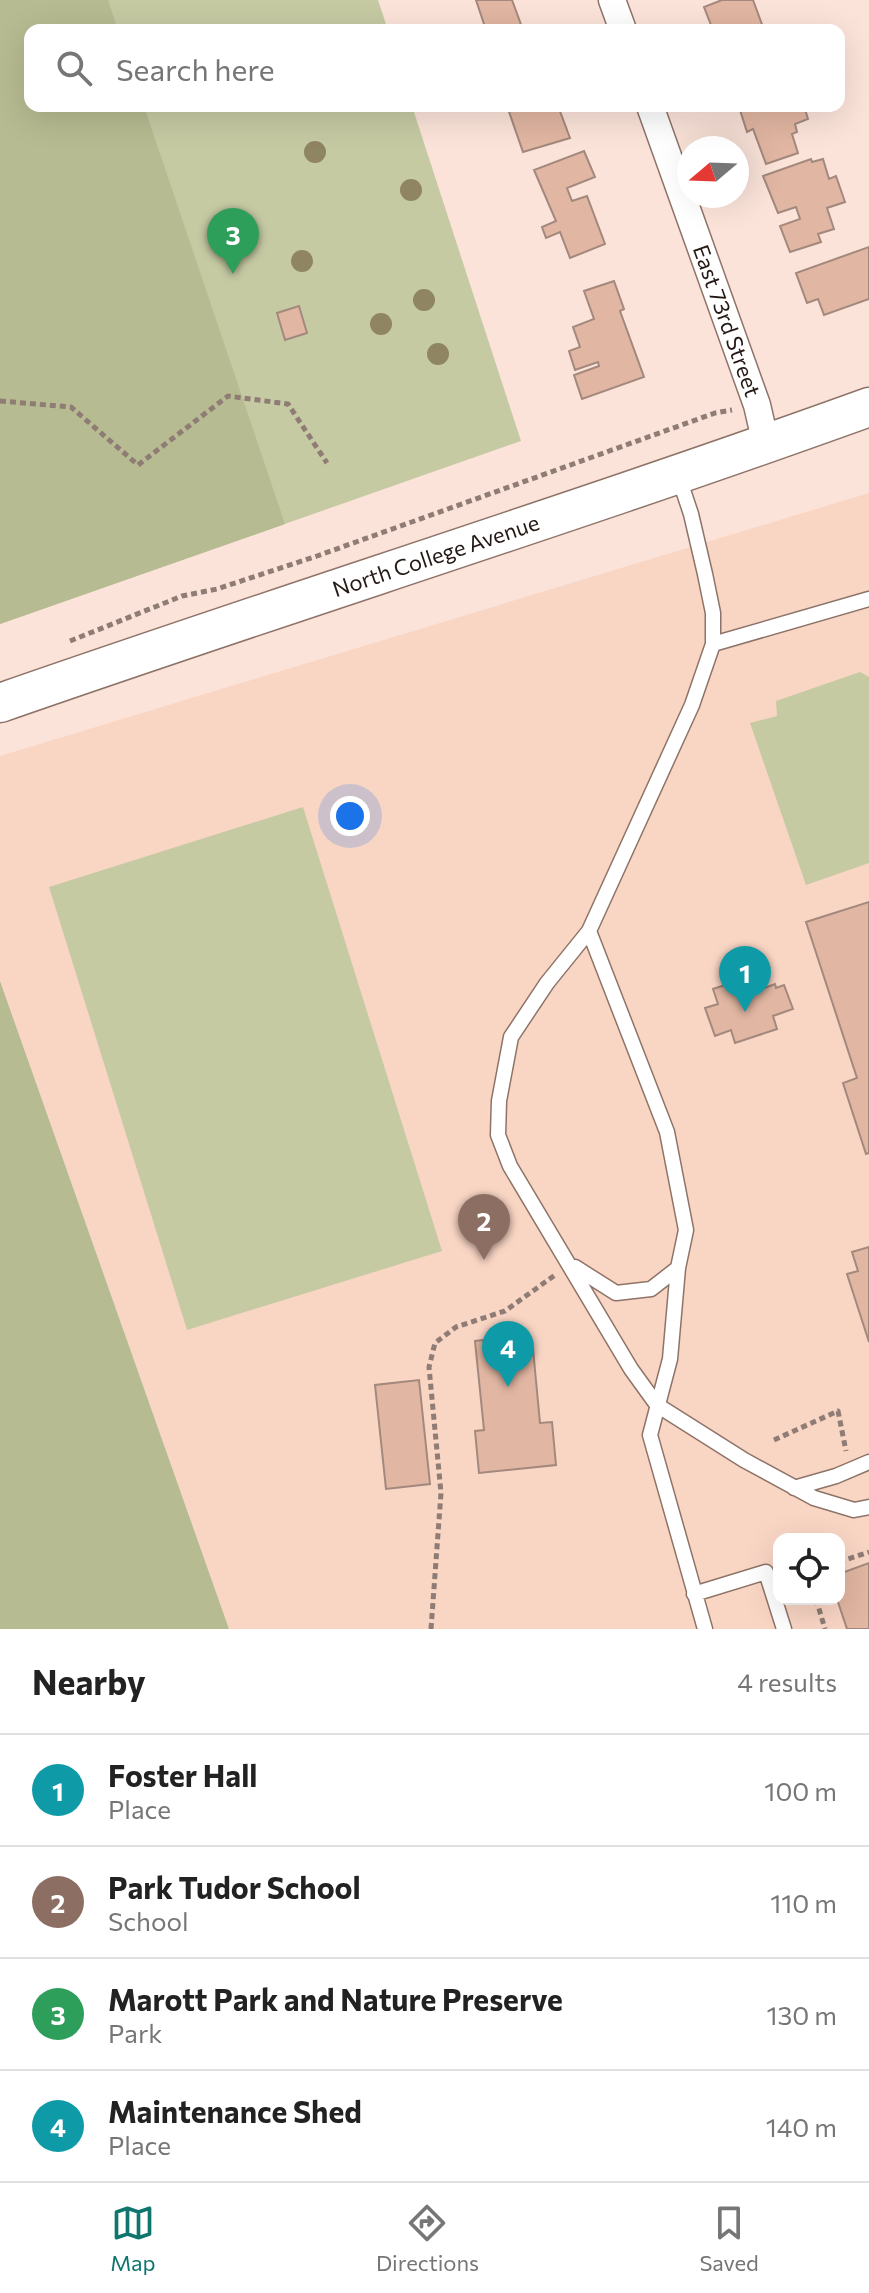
<!DOCTYPE html>
<style>
body{margin:0;font-family:Commissioner,sans-serif;background:#f6f6f6;color:#222}
.controls{position:absolute;right:24px;bottom:24px;display:grid;overflow:hidden;border-radius:16px;box-shadow:0 8px 32px #0002}
.controls button{width:72px;height:72px;display:grid;place-items:center;padding:0;border:0;border-bottom:2px solid #e0e0e0;background:#fff;color:#222;font:40px sans-serif}
.compass{position:absolute;left:677px;top:136px;width:72px;height:72px;border-radius:50%;background:#fff;box-shadow:0 8px 32px #0002;rotate:251deg}
.you{position:absolute;left:350px;top:816px;width:28px;height:28px;margin:-20px;border:6px solid #fff;border-radius:50%;background:#1a73e8;box-shadow:0 0 0 12px #1a73e833}
.badge{display:grid;place-items:center;width:52px;height:52px;border-radius:50%;background:#0f766e;color:#fff;font-size:26px;font-weight:700}
.pin{position:absolute;translate:-50% -66px;filter:drop-shadow(0 2px 4px #0008)}
.pin::after{content:'';position:absolute;top:42px;width:28px;height:24px;background:inherit;clip-path:polygon(0 0,100% 0,50% 100%)}
.list{margin:0;padding:0;list-style:none}
h2{display:flex;justify-content:space-between;align-items:center;height:104px;margin:0;padding:0 32px;font-size:34px}
h2 small{font-size:26px;font-weight:400;color:#767676}
.list li{display:grid;grid-template-columns:52px 1fr auto;gap:24px;align-items:center;box-sizing:border-box;height:112px;padding:0 32px;border-top:2px solid #e0e0e0}
.list b{display:block;font-size:30px;white-space:nowrap}
.list p{margin:0;font-size:26px;white-space:nowrap;color:#767676}
.list em{font-size:26px;font-style:normal;color:#767676}
.icon{flex:none;width:44px;height:44px;fill:none;stroke:currentColor;stroke-width:2;stroke-linecap:round;stroke-linejoin:round}
.map{position:relative;flex:none;width:869px;height:1629px;overflow:hidden}
.search{position:absolute;background:#fff;box-shadow:0 8px 32px #0002;left:24px;right:24px;top:24px;height:88px;display:flex;align-items:center;gap:20px;box-sizing:border-box;padding:0 28px;border-radius:16px;color:#767676;font-size:30px}
.sheet{height:552px;background:#fff}
nav{display:flex;justify-content:space-around;align-items:center;box-sizing:border-box;height:112px;border-top:2px solid #e0e0e0;background:#fff;font-size:22px;color:#767676}
nav a{display:grid;justify-items:center;gap:4px}
nav .on{color:#0f766e}
.map>svg:first-child{display:block}
</style>
<div class="map">
<svg width="869" height="1629" viewBox="0 0 869 1629">
<rect width="100%" height="100%" fill="#fbe3d9"/>
<path fill="#f9d5c4" fill-rule="evenodd" d="M869 493V1629H229L0 981V756ZM779 1539H839V1599H779Z"/>
<path fill="#c6caa3" d="M0 0H378L388 30H30V106H412L521 441 0 624Z
M860 672 869 677V863L806 885 750 723 777 716 776 701Z
M303 807 442 1251 187 1330 49 887Z"/>
<path fill="#b7bb91" d="M0 0H108L118 30H30V106H144L285 524 0 624Z
M0 981 229 1629H0Z"/>
<path fill="#e1b6a2" stroke="#a3897d" stroke-width="2" d="M476 0H512L523 30H486Z
M722 0H753L764 30H713L704 7Z
M507 106H558L570 138 523 152Z
M804 106 808 119 795 124 797 132 792 134 798 153 766 164 753 129 747 132 739 107Z
M584 151 595 177 567 188 572 201 587 196 605 244 570 258 560 232 546 238 542 227 556 221 534 170Z
M811 159 812 162 823 159 829 179 836 176 845 202 827 208 834 229 818 234 821 242 790 252 780 226 800 219 796 207 778 213 763 176Z
M869 247V299L824 315 818 299 807 303 796 273Z
M614 281 624 309 620 311 644 377 582 399 574 375 599 366 598 362 575 370 569 351 580 347 573 327 594 319 584 291Z
M299 306 307 333 285 340 277 313Z
M869 902V1153L866 1154 843 1083 857 1078 806 922Z
M734 982 737 988 749 984 751 993 775 984 776 988 784 985 793 1009 773 1016 777 1029 735 1043 731 1030 715 1036 705 1008 718 1004 713 989Z
M869 1247V1342L847 1274 858 1271 852 1252Z
M502 1338 503 1352 533 1349 540 1423 552 1422 556 1465 479 1473 475 1431 484 1430 475 1341Z
M419 1380 430 1484 386 1489 375 1385Z
M869 1563V1629H847L837 1599H839V1574Z"/>
<g fill="none" stroke-linecap="round" stroke-linejoin="round">
<defs>
<path id="service" d="M678 475 691 514 705 574 713 613V644L692 705 589 931 547 983 511 1037 499 1101 498 1135 510 1166 631 1369 657 1405 744 1460 814 1498 854 1510 869 1507
M713 644 869 599
M575 1267 616 1293 651 1289 678 1268 686 1230 667 1132 589 931
M678 1268 670 1359 650 1435 705 1629
M794 1488 836 1476 869 1462
M694 1594 766 1572 784 1629"/>
<g id="minor">
<path d="M612 0 623 30"/>
<path id="s1" d="M650 106 757 405 766 444"/>
</g>
<g id="secondary">
<path id="s2" d="M0 703C289 602 581 511 869 407"/>
</g>
</defs>
<use href="#service" stroke="#8e7468" stroke-width="17"/>
<use href="#minor" stroke="#8e7468" stroke-width="29"/>
<use href="#secondary" stroke="#8e7468" stroke-width="41"/>
<path stroke="#8e7c75" stroke-width="5" stroke-dasharray="6 4" stroke-linecap="butt" d="M0 401 71 407 138 465 228 396 288 404 327 463
M70 641 182 596 217 589 317 556 715 413 732 410
M774 1440 838 1411 846 1451
M839 1562 869 1552
M816 1599 825 1629
M431 1629 441 1493 429 1367 435 1343 456 1327 505 1311 555 1275"/>
<use href="#service" stroke="#fff" stroke-width="14"/>
<use href="#minor" stroke="#fff" stroke-width="26"/>
<use href="#secondary" stroke="#fff" stroke-width="38"/>
</g>
<g fill="#8f8563">
<circle cx="315" cy="152" r="11"/>
<circle cx="411" cy="190" r="11"/>
<circle cx="302" cy="261" r="11"/>
<circle cx="424" cy="300" r="11"/>
<circle cx="381" cy="324" r="11"/>
<circle cx="438" cy="354" r="11"/>
</g>
<g text-anchor="middle" stroke-width="8" stroke-linejoin="round" paint-order="stroke">
<g font-size="22" fill="#241915" stroke="#fbe3d9">
<text dy="8" stroke="none"><textPath href="#s1" startOffset="228">East 73rd Street</textPath></text>
<text dy="8" stroke="none"><textPath href="#s2" startOffset="460">North College Avenue</textPath></text>
</g>
</g>
</svg>
<div class="controls">
<button><svg class="icon" aria-label="locate" viewBox="0 0 24 24"><circle cx="12" cy="12" r="6"/><path d="M12 2v4M12 18v4M2 12h4M18 12h4"/></svg></button>
</div>
<svg class="compass" viewBox="-18 -18 36 36"><path d="M0-13l5 13h-10z" fill="#e53935"/><path d="M0 13l5-13h-10z" fill="#767676"/></svg>
<div class="you"></div>
<div class="pin badge" style="left:745px;top:1012px;background:#0f9aa8">1</div>
<div class="pin badge" style="left:484px;top:1260px;background:#8d6e63">2</div>
<div class="pin badge" style="left:233px;top:274px;background:#2e9e5b">3</div>
<div class="pin badge" style="left:508px;top:1387px;background:#0f9aa8">4</div>
<div class="search"><svg class="icon" aria-label="search" viewBox="0 0 24 24"><circle cx="10" cy="10" r="6"/><path d="M15 15l6 6"/></svg>Search here</div>
</div>
<section class="sheet">
<h2>Nearby<small>4 results</small></h2>
<ul class="list">
<li><span class="badge" style="background:#0f9aa8">1</span><div><b>Foster Hall</b><p>Place</p></div><em>100 m</em></li>
<li><span class="badge" style="background:#8d6e63">2</span><div><b>Park Tudor School</b><p>School</p></div><em>110 m</em></li>
<li><span class="badge" style="background:#2e9e5b">3</span><div><b>Marott Park and Nature Preserve</b><p>Park</p></div><em>130 m</em></li>
<li><span class="badge" style="background:#0f9aa8">4</span><div><b>Maintenance Shed</b><p>Place</p></div><em>140 m</em></li>
</ul>
</section>
<nav>
<a class="on"><svg class="icon" aria-label="map" viewBox="0 0 24 24"><path d="M3 6l6-2 6 2 6-2v14l-6 2-6-2-6 2zM9 4v14M15 6v14"/></svg>Map</a>
<a><svg class="icon" aria-label="directions" viewBox="0 0 24 24"><path d="M12 3l9 9-9 9-9-9zM9 14v-3h6M13 9l2 2-2 2"/></svg>Directions</a>
<a><svg class="icon" aria-label="saved" viewBox="0 0 24 24"><path d="M7 4h10v16l-5-4-5 4z"/></svg>Saved</a>
</nav>
